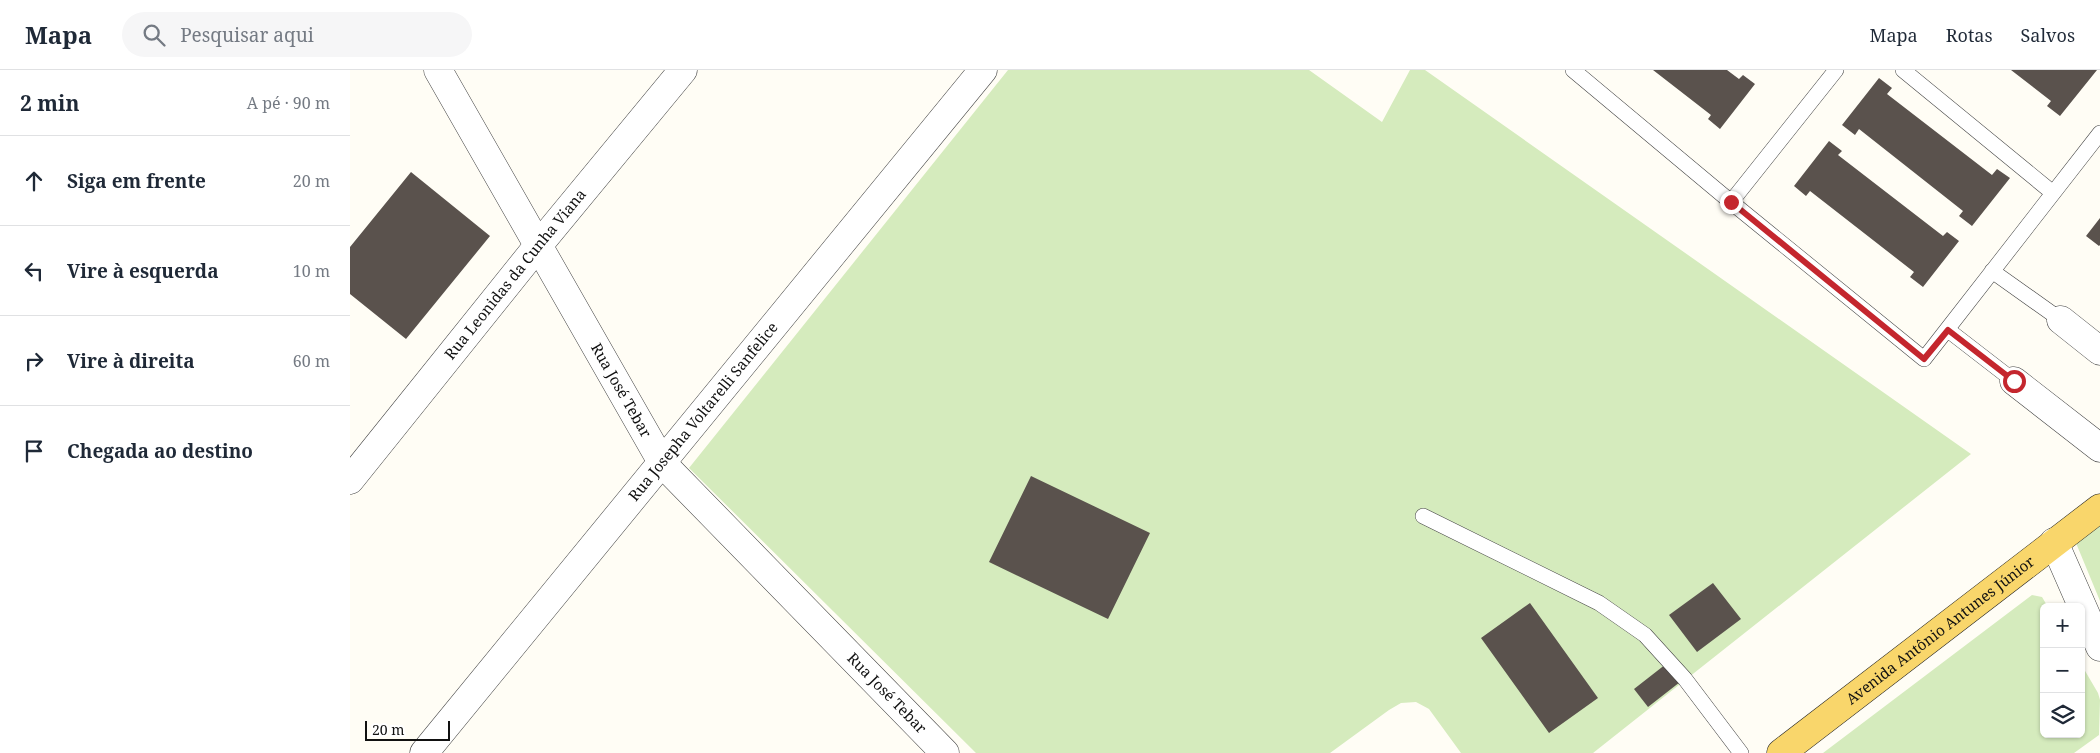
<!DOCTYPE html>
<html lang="pt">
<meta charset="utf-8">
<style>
body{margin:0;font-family:"Noto Serif",serif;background:#f6f6f7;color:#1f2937}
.controls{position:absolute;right:15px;bottom:15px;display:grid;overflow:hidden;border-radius:8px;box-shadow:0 1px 4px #0004}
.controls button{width:45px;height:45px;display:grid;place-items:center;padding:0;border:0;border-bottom:1px solid #e0e1e3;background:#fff;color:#1f2937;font:25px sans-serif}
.scale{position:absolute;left:15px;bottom:12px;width:85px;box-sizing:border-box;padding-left:5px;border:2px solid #111;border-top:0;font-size:14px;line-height:18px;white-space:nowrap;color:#111;-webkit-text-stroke:4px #fff;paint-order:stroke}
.stop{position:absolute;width:15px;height:15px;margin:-11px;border:4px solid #c4262e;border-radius:50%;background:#fff}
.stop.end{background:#c4262e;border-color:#fff;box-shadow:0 1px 5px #0008}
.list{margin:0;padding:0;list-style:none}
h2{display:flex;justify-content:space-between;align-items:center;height:65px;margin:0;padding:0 20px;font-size:21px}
h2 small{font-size:16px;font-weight:400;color:#747a83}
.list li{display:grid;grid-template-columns:32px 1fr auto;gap:15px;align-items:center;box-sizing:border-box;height:90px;padding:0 20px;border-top:1px solid #e0e1e3}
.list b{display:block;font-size:19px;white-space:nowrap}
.list em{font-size:16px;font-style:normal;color:#747a83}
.icon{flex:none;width:28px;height:28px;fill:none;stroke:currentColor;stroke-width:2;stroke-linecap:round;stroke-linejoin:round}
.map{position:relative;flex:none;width:1750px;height:683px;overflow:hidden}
header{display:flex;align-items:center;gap:30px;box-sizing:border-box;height:70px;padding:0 25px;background:#fff;border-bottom:1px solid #e0e1e3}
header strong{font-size:24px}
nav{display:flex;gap:28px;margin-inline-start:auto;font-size:18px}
.search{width:350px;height:45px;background:#f6f6f7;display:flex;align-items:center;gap:12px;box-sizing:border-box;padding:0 18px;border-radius:28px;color:#747a83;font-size:19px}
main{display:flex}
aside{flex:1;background:#fff}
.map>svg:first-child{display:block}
</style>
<header>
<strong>Mapa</strong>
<div class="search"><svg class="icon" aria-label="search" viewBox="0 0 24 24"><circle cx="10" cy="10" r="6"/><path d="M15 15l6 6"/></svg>Pesquisar aqui</div>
<nav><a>Mapa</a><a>Rotas</a><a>Salvos</a></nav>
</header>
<main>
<aside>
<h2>2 min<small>A pé · 90 m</small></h2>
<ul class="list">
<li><svg class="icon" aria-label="ahead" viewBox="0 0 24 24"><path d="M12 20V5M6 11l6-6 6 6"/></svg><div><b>Siga em frente</b></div><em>20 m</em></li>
<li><svg class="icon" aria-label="left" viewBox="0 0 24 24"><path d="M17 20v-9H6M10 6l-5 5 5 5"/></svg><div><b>Vire à esquerda</b></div><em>10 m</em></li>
<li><svg class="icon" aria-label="right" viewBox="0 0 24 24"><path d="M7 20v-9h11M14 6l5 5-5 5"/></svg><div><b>Vire à direita</b></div><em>60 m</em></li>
<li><svg class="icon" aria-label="arrive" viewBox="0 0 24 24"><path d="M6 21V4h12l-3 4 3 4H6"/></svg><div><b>Chegada ao destino</b></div></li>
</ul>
</aside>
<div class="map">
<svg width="1750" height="683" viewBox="0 0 1750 683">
<rect width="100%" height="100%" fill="#fffdf5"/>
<path fill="#d5ebbd" d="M658 0H959L1032 52 1060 0H1075L1621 384 1243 683H1111L1079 639 1066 632 1051 633 1039 640 980 683H626L339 398Z
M1750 456V531L1726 473Z
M1682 525 1692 527 1698 537H1694V664H1731V594L1748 623 1750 630 1749 665 1724 683H1473Z"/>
<path fill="#5a524d" d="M1303 0H1377L1389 9 1393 5 1405 14 1370 59 1358 49 1361 45Z
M1661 0H1747L1710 46 1697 36 1701 31Z
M1529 8 1542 18 1537 24 1642 105 1647 99 1660 108 1622 156 1609 146 1613 141 1509 59 1505 65 1492 55Z
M1479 71 1492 81 1488 85 1593 166 1597 162 1609 171 1573 217 1560 207 1564 202 1460 121 1456 126 1444 116Z
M61 102 140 166 56 269 0 224V177Z
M1750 148V175L1749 176 1736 166Z
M681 406 800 463 758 549 639 492Z
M1363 513 1391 549 1347 582 1319 545Z
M1180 533 1248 628 1199 663 1131 568Z
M1316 594 1330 612 1298 637 1284 619Z"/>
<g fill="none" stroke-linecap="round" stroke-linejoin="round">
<defs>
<path id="lane" d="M1223 0 1381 132 1574 289 1750 63
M1553 0 1703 123
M1381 132 1486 0
M1642 201 1711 250
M1598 260 1664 311
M1073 446 1249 533 1295 565 1335 609 1391 683"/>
<g id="street">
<path id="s1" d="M88 0 313 394 595 683"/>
<path d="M1711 250 1750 281"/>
<path d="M1664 311 1750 378"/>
<path id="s2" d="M0 410 187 177 333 0"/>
<path d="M1704 472 1750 577"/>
<path id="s3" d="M74 683 633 0"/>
</g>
<g id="primary">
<path id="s4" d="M1431 683 1750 438"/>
</g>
</defs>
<use href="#lane" stroke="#444" stroke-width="16"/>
<use href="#street" stroke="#444" stroke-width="29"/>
<use href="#primary" stroke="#222" stroke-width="29"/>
<use href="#lane" stroke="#fff" stroke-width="15"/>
<use href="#street" stroke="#fff" stroke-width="28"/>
<use href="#primary" stroke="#f9d66b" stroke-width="28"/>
</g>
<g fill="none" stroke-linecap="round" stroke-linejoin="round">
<path stroke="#c4262e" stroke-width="6" d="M1381 132 1574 289 1598 260 1664 311"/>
</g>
<g text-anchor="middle" stroke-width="5" stroke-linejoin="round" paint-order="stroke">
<g font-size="15" fill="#111" stroke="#fff">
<text dy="5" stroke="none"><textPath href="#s2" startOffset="264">Rua Leonidas da Cunha Viana</textPath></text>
<text dy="5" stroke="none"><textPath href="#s1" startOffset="369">Rua José Tebar</textPath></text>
<text dy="5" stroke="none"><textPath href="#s3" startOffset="441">Rua Josepha Voltarelli Sanfelice</textPath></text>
<text dy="5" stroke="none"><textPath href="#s4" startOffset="201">Avenida Antônio Antunes Júnior</textPath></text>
<text dy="5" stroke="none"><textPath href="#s1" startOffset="774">Rua José Tebar</textPath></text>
</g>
</g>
</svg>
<div class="controls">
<button>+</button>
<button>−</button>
<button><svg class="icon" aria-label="layers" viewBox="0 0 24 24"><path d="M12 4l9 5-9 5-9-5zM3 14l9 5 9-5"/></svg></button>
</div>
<div class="scale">20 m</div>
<div class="stop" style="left:1664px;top:311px"></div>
<div class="stop end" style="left:1381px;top:132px"></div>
</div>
</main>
